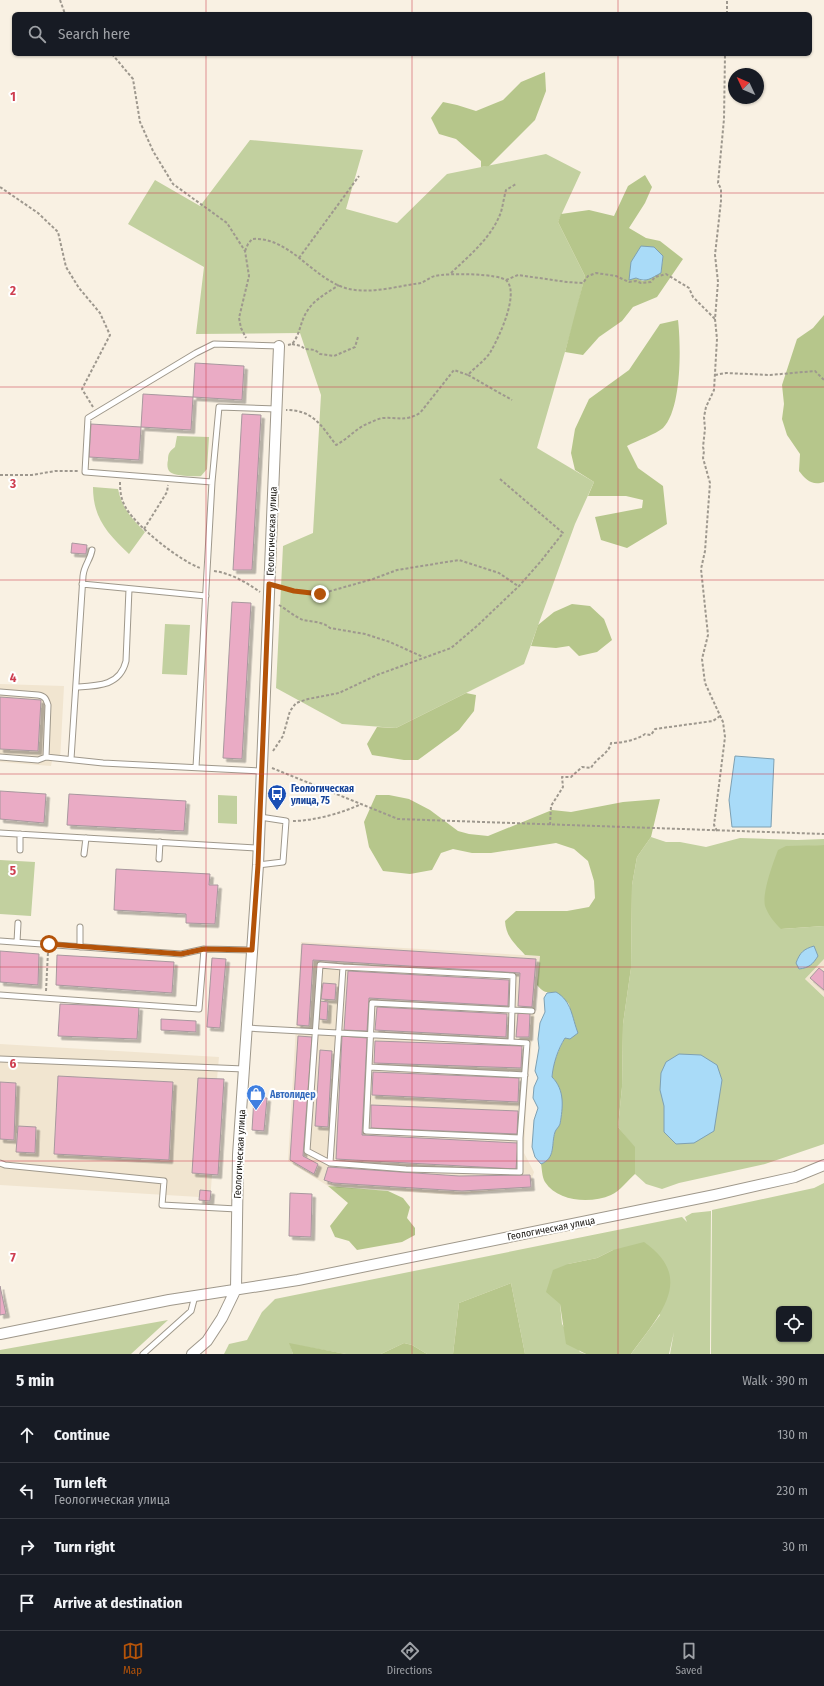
<!DOCTYPE html>
<meta charset="utf-8">
<style>
body{margin:0;font-family:"Fira Sans Condensed",sans-serif;background:#20242c;color:#f1f3f6}
.controls{position:absolute;right:12px;bottom:12px;display:grid;overflow:hidden;border-radius:6px;box-shadow:0 1px 3px #0004}
.controls button{width:36px;height:36px;display:grid;place-items:center;padding:0;border:0;border-bottom:1px solid #363941;background:#171b24;color:#f1f3f6;font:20px sans-serif}
.compass{position:absolute;left:728px;top:68px;width:36px;height:36px;border-radius:50%;background:#171b24;box-shadow:0 1px 3px #0004;rotate:314deg}
.stop{position:absolute;width:12px;height:12px;margin:-9px;border:3px solid #b45309;border-radius:50%;background:#fff}
.stop.end{background:#b45309;border-color:#fff;box-shadow:0 1px 4px #0008}
.list{margin:0;padding:0;list-style:none}
h2{display:flex;justify-content:space-between;align-items:center;height:52px;margin:0;padding:0 16px;font-size:17px}
h2 small{font-size:13px;font-weight:400;color:#9ea1a6}
.list li{display:grid;grid-template-columns:26px 1fr auto;gap:12px;align-items:center;box-sizing:border-box;height:56px;padding:0 16px;border-top:1px solid #363941}
.list b{display:block;font-size:15px;white-space:nowrap}
.list p{margin:0;font-size:13px;white-space:nowrap;color:#9ea1a6}
.list em{font-size:13px;font-style:normal;color:#9ea1a6}
.icon{flex:none;width:22px;height:22px;fill:none;stroke:currentColor;stroke-width:2;stroke-linecap:round;stroke-linejoin:round}
.map{position:relative;flex:none;width:824px;height:1354px;overflow:hidden}
.search{position:absolute;background:#171b24;box-shadow:0 1px 3px #0004;left:12px;right:12px;top:12px;height:44px;display:flex;align-items:center;gap:10px;box-sizing:border-box;padding:0 14px;border-radius:6px;color:#9ea1a6;font-size:15px}
.sheet{height:276px;background:#171b24}
nav{display:flex;justify-content:space-around;align-items:center;box-sizing:border-box;height:56px;border-top:1px solid #363941;background:#171b24;font-size:11px;color:#9ea1a6}
nav a{display:grid;justify-items:center;gap:2px}
nav .on{color:#b45309}
.map>svg:first-child{display:block}
</style>
<div class="map">
<svg width="824" height="1354" viewBox="0 0 824 1354">
<defs>
<filter id="shadow"><feDropShadow dx="3.5" dy="3.5" stdDeviation="0" flood-color="#0004"/></filter>
</defs>
<rect width="100%" height="100%" fill="#f9f1e3"/>
<path fill="#f1e5d0" d="M0 684 64 686 60 761H52L51 766 0 762Z
M301 942 540 956 527 1093 524 1153 534 1172 529 1187 453 1195 328 1186 288 1161Z
M824 959V997L805 979Z
M0 1044 219 1057 217 1079H224L219 1172 218 1175H212L210 1201 199 1200V1197L0 1185Z"/>
<path fill="#c2d09f" fill-rule="evenodd" d="M250 140 363 150 346 209 397 223 447 174 546 154 581 172 558 222 585 276 574 321 537 448 594 482 575 524 524 664 396 728 342 724 276 688 283 546 313 533 321 395 300 333 196 334 204 267 128 224 155 180 200 206Z
M177 436 209 437 207 469 201 476C195 477 174 476 170 472 167 469 167 464 168 460 168 453 170 451 175 447Z
M93 487 118 489C122 508 131 518 145 532L129 554C107 533 93 518 93 487Z
M165 624 190 625 187 675 162 674Z
M218 795 237 796V824L218 823Z
M651 837 666 842H680L706 847 740 838 797 840 824 839V845L809 846 781 929 824 926V959L805 979 824 997V1144L765 1164 679 1183 662 1189 646 1184 635 1174 634 1147 618 1127 622 1087 623 1024 631 968 632 885 637 857ZM664 1106 676 1144 664 1132Z
M0 860 35 862 31 916 0 914Z
M824 1183V1354H711L712 1210 814 1188ZM779 1309H809V1339H779Z
M711 1211 710 1354H670L674 1332 669 1354H631L660 1315 613 1250 597 1258 568 1264 560 1304 562 1324 580 1352 586 1354H525L511 1283 459 1303 453 1354H427L412 1345 404 1343 381 1354H346L290 1344 293 1354H224L229 1344 247 1340 262 1312 275 1299 682 1217 687 1222 685 1217 692 1213Z
M168 1320 131 1354H0V1350Z"/>
<path fill="#b6c68b" fill-rule="evenodd" d="M545 72 546 91 535 120 489 166 481 167V161L456 139 439 134 431 118 443 102 457 105 476 111 503 100 521 82Z
M645 175 652 187 645 203 629 228 646 238 660 241 683 259 657 297 633 307 622 321 599 337 583 355 565 352 585 276 558 222 561 214 589 210 614 216 628 186ZM663 256 661 272 643 281 636 278 629 279Z
M824 315V482C812 486 806 480 799 471L800 454 787 435 782 419 784 404 782 385 797 339 813 328Z
M678 320C681 345 682 409 663 428 656 434 636 441 627 446L638 468 663 486 667 524 627 548 601 540 595 517 642 508 643 500 626 496H588L594 482 575 470 571 453 575 429 589 399 629 370 660 324Z
M572 604 590 606 604 619 612 640 597 652 579 656 569 646 556 648 531 646 538 625 554 612Z
M466 693 476 695 474 711 459 730 418 760H404L372 755 367 744 377 727 396 728Z
M376 795H389L409 799 430 810 458 831 469 834 488 836 552 810 571 812 623 802 660 799 651 837 637 857 632 885 631 968 623 1024 622 1087 618 1127 635 1147V1174C628 1180 620 1191 611 1195 591 1204 558 1202 545 1182 542 1177 542 1169 541 1164 556 1158 551 1144 555 1132 555 1129 559 1127 560 1124 563 1111 562 1087 552 1077 553 1057 564 1040 573 1023L569 1004 556 992C547 993 544 993 537 985L540 956 525 955C515 944 506 937 505 921L516 911H567L589 907 595 898 594 881 588 861 574 849 556 843 491 853H472L453 849 441 853 432 870 410 874 383 871 369 847 364 822Z
M824 845V926L781 929C775 923 768 915 765 906 762 893 773 863 778 850L786 846Z
M328 1186 388 1191 403 1198 410 1207 407 1218 415 1228V1235L402 1242 357 1250 349 1241 335 1237 330 1226 348 1203Z
M644 1242C697 1279 658 1316 631 1354H586L566 1344 560 1304 546 1292 553 1270 568 1264 597 1258 613 1250Z
M511 1283 525 1354H453L459 1303Z
M289 1343 346 1354H293Z
M404 1343 412 1345 427 1354H381Z"/>
<path fill="#a9dbf8" stroke="#7ea0b2" d="M641 246 654 247 663 256 661 273C651 278 647 283 636 278L629 280 631 262Z
M735 756 774 759 771 827H732L729 800Z
M814 946 818 956C813 964 809 968 799 969L796 963C800 952 804 949 814 946Z
M556 992C572 1001 572 1018 578 1033L570 1039 565 1038C558 1049 553 1064 552 1077 565 1090 563 1107 560 1124 559 1127 556 1129 555 1132 551 1144 556 1158 541 1164L535 1157 532 1147 534 1120 538 1108 533 1098 534 1087 538 1078 535 1071 539 1048 538 1039 540 1023 545 1012 544 998 547 993Z
M679 1054 701 1055 717 1065 722 1080 714 1131 694 1143 676 1144 664 1132V1106L660 1090 661 1073 666 1062Z"/>
<path fill="#eaabc5" stroke="#a8989e" filter="url(#shadow)" d="M195 363 244 366 242 400 193 397Z
M143 394 193 397 191 430 141 427Z
M242 414 261 415 252 570H233Z
M91 424 141 427 139 460 89 457Z
M72 543 87 545 86 554 71 553Z
M232 602 251 603 242 759 223 758Z
M0 697 41 700 38 751 0 749Z
M0 791 46 794 44 823 0 819Z
M69 794 186 801 184 831 67 825Z
M116 869 210 874 209 885H218L215 924 186 923V914L114 910Z
M302 944 536 959 532 1007 518 1006 520 973 313 960 309 1026 297 1025Z
M0 951 39 954 38 985 0 982Z
M57 955 174 962 172 993 56 985Z
M212 958 226 959 220 1028 207 1027Z
M819 968 824 972V990L810 978Z
M348 971 509 980 508 1006 369 998 367 1031 344 1030Z
M323 983 336 984 335 1000 321 999Z
M320 1001 328 1002 327 1020 319 1019Z
M60 1004 139 1007 137 1039 58 1036Z
M377 1007 507 1014 506 1037 375 1030Z
M518 1013H530L529 1037H516Z
M161 1019 196 1021V1032L161 1030Z
M298 1036 312 1037 303 1156 318 1164 314 1174 290 1160Z
M342 1036 367 1038 362 1135 518 1143 516 1169 336 1159Z
M375 1041 522 1046 521 1068 374 1063Z
M320 1050 332 1051 328 1127 315 1126Z
M373 1072 519 1078 518 1102 372 1095Z
M58 1076 173 1082 169 1160 54 1154Z
M198 1078 224 1079 218 1175 192 1173Z
M0 1082 16 1083 14 1140 0 1139Z
M254 1097 267 1098 264 1131 252 1130Z
M371 1105 518 1111 517 1134 371 1128Z
M18 1126 36 1127 35 1153 16 1152Z
M328 1167 459 1176 530 1175 531 1187 462 1191 333 1183 324 1180Z
M200 1190 211 1191 210 1201 199 1200Z
M290 1193 312 1194 311 1237 289 1236Z
M0 1286 6 1314 0 1315Z"/>
<g fill="none" stroke-linecap="round" stroke-linejoin="round">
<defs>
<path id="lane" d="M212 482 85 472 88 418 196 353 214 344 279 346
M82 584 206 596
M76 687C98 686 120 686 126 661L129 589
M0 692 38 695C45 696 46 699 48 705L46 757
M0 757 38 760 46 757 103 763 261 771
M71 759 83 576C84 565 90 561 92 550
M196 767 212 482 219 407 277 409
M0 833 258 848
M20 850V834
M84 854 86 838
M159 859 160 842
M258 865 283 862 286 821 260 817
M0 941 181 954 204 949 252 950
M17 942 18 923
M80 947V927
M0 995 199 1009 204 949
M247 1028 338 1033 511 1042 527 1043 520 1138V1172L406 1169 330 1163 343 967 513 976 511 1042
M0 1059 244 1069
M369 1067 525 1075
M520 1138 366 1131 372 1003 532 1011
M0 1163 5 1165 164 1181 162 1205 237 1209
M330 1163 307 1151 320 965 343 967
M143 1354 191 1311 195 1296"/>
<path id="street" d="M0 1334 169 1300 298 1280 715 1195 795 1177 824 1165
M192 1354 207 1341 222 1318 236 1289 238 1155 258 865 279 346"/>
</defs>
<use href="#lane" stroke="#9f988b" stroke-width="7"/>
<use href="#street" stroke="#9f988b" stroke-width="12"/>
<path stroke="#9e988e" stroke-width="2" stroke-dasharray="3 2" stroke-linecap="butt" d="M60 0 65 14
M727 14V0
M112 54 133 79 140 122 153 151 173 184 227 223 245 251 249 276 239 318 241 328 246 338
M0 187 38 213 58 232 66 267 79 288 100 313 110 335 82 389 93 407
M245 251 248 244 252 239C290 236 314 281 349 289 372 294 398 286 421 283 426 281 430 277 435 276 447 273 499 273 507 281 519 295 499 337 491 351 486 360 475 367 468 375L454 370 420 413C404 422 399 417 384 418 379 418 374 421 369 423 356 428 348 439 336 445 321 425 313 410 286 410
M299 258 359 176
M451 273C470 255 492 237 501 212 503 205 504 197 506 190L516 184
M506 280 518 275 567 282 583 283 588 276 596 273 616 276 629 282 636 281 641 283 651 282 655 277 666 274 689 288 693 297 715 319
M292 344 301 346 305 349 315 350 320 354 334 356 355 347 358 337
M288 345 292 344C300 335 300 323 306 313 313 300 327 293 339 285
M468 375 512 400
M715 375 726 373 770 375 815 371 824 380
M0 475H32L55 471H78
M120 482C120 491 121 500 126 508 138 528 179 560 200 568
M144 529 167 492 168 485
M214 571C230 573 246 582 260 592
M280 587 294 591 320 594 373 579 397 570 459 560 499 573 518 586
M279 605C286 609 295 617 303 620 312 622 322 621 330 628L365 634 390 642 423 657
M273 751 283 736 290 711 296 703 308 699 339 693 377 675 451 648 477 626 519 586 541 561 563 533 500 479
M272 768 398 819 824 834
M293 821C313 821 343 813 361 804
M550 825 551 806 563 787 562 777H571L582 767 591 768C596 758 609 754 611 743 623 743 636 740 645 734L651 735 655 729 713 721 720 716
M717 831 714 825 725 737 723 722 705 683 702 659 708 635 701 569 705 551 710 483 703 458 704 451 703 447 705 429 704 417 706 407 714 390 717 339 715 319 718 282 715 255 721 201V189L718 183 724 119 725 54
M46 991 48 952"/>
<use href="#lane" stroke="#fff" stroke-width="5"/>
<use href="#street" stroke="#fff" stroke-width="10"/>
</g>
<g fill="none" stroke-linecap="round" stroke-linejoin="round">
<path stroke="#b45309" stroke-width="5" d="M49 944 181 954 204 949 252 950 258 865 269 584 294 591 320 594"/>
</g>
<path fill="none" stroke="#ce3e50" stroke-width="1" stroke-opacity="0.55" d="M206 0V14M412 0V14M618 0V14M206 54V1354M412 54V1354M618 54V1354M0 193H824M0 387H824M0 580H824M0 774H824M0 967H824M0 1161H824"/>
<defs>
<symbol id="bus-pin" viewBox="-11 -11 22 30"><path d="M0 17L-7.5 6A9.5 9.5 0 1 1 7.5 6Z" fill="#1a4fb4" stroke="#fff"/><path d="M-5-6H5V4H4V6H2V4H-2V6H-4V4H-5ZM-3.5-4V0h7V-4ZM-3.5 1.2v1.5H-2V1.2ZM2 1.2v1.5H3.5V1.2Z" fill="#fff"/></symbol>
<symbol id="shop-pin" viewBox="-11 -11 22 30"><path d="M0 17L-7.5 6A9.5 9.5 0 1 1 7.5 6Z" fill="#3f7fe0" stroke="#fff"/><path d="M-5-2.5h2.3a2.7 3.5 0 0 1 5.4 0H5L5.5 6h-11ZM-1.5-2.5h3a1.5 2.3 0 0 0-3 0Z" fill="#fff"/></symbol>
</defs>
<g fill-rule="evenodd">
<use href="#bus-pin" x="266" y="783" width="22" height="30"/>
<use href="#shop-pin" x="245" y="1083" width="22" height="30"/>
</g>
<g text-anchor="middle" stroke-width="4" stroke-linejoin="round" paint-order="stroke">
<g font-size="10" fill="#181510" stroke="#fff">
<text transform="translate(271 531) rotate(-88)" y="4">Геологическая улица</text>
<text transform="translate(239 1154) rotate(-87)" y="4">Геологическая улица</text>
<text transform="translate(551 1228) rotate(-11)" y="4">Геологическая улица</text>
</g>
<g font-size="10" font-weight="bold" fill="#164399" stroke="#fff" text-anchor="start">
<text x="291" y="792">Геологическая<tspan x="291" dy="12">улица, 75</tspan></text>
</g>
<g font-size="10" font-weight="bold" fill="#366cbe" stroke="#fff" text-anchor="start">
<text x="270" y="1098">Автолидер</text>
</g>
</g>
<g font-size="13" text-anchor="middle" font-weight="bold" fill="#ce3e50" stroke="#fff" stroke-width="4" stroke-linejoin="round" paint-order="stroke">
<text x="13" y="101">1</text>
<text x="13" y="295">2</text>
<text x="13" y="488">3</text>
<text x="13" y="682">4</text>
<text x="13" y="875">5</text>
<text x="13" y="1068">6</text>
<text x="13" y="1262">7</text>
</g>
</svg>
<div class="controls">
<button><svg class="icon" aria-label="locate" viewBox="0 0 24 24"><circle cx="12" cy="12" r="6"/><path d="M12 2v4M12 18v4M2 12h4M18 12h4"/></svg></button>
</div>
<svg class="compass" viewBox="-18 -18 36 36"><path d="M0-13l5 13h-10z" fill="#e53935"/><path d="M0 13l5-13h-10z" fill="#9ea1a6"/></svg>
<div class="stop" style="left:49px;top:944px"></div>
<div class="stop end" style="left:320px;top:594px"></div>
<div class="search"><svg class="icon" aria-label="search" viewBox="0 0 24 24"><circle cx="10" cy="10" r="6"/><path d="M15 15l6 6"/></svg>Search here</div>
</div>
<section class="sheet">
<h2>5 min<small>Walk · 390 m</small></h2>
<ul class="list">
<li><svg class="icon" aria-label="ahead" viewBox="0 0 24 24"><path d="M12 20V5M6 11l6-6 6 6"/></svg><div><b>Continue</b></div><em>130 m</em></li>
<li><svg class="icon" aria-label="left" viewBox="0 0 24 24"><path d="M17 20v-9H6M10 6l-5 5 5 5"/></svg><div><b>Turn left</b><p>Геологическая улица</p></div><em>230 m</em></li>
<li><svg class="icon" aria-label="right" viewBox="0 0 24 24"><path d="M7 20v-9h11M14 6l5 5-5 5"/></svg><div><b>Turn right</b></div><em>30 m</em></li>
<li><svg class="icon" aria-label="arrive" viewBox="0 0 24 24"><path d="M6 21V4h12l-3 4 3 4H6"/></svg><div><b>Arrive at destination</b></div></li>
</ul>
</section>
<nav>
<a class="on"><svg class="icon" aria-label="map" viewBox="0 0 24 24"><path d="M3 6l6-2 6 2 6-2v14l-6 2-6-2-6 2zM9 4v14M15 6v14"/></svg>Map</a>
<a><svg class="icon" aria-label="directions" viewBox="0 0 24 24"><path d="M12 3l9 9-9 9-9-9zM9 14v-3h6M13 9l2 2-2 2"/></svg>Directions</a>
<a><svg class="icon" aria-label="saved" viewBox="0 0 24 24"><path d="M7 4h10v16l-5-4-5 4z"/></svg>Saved</a>
</nav>
